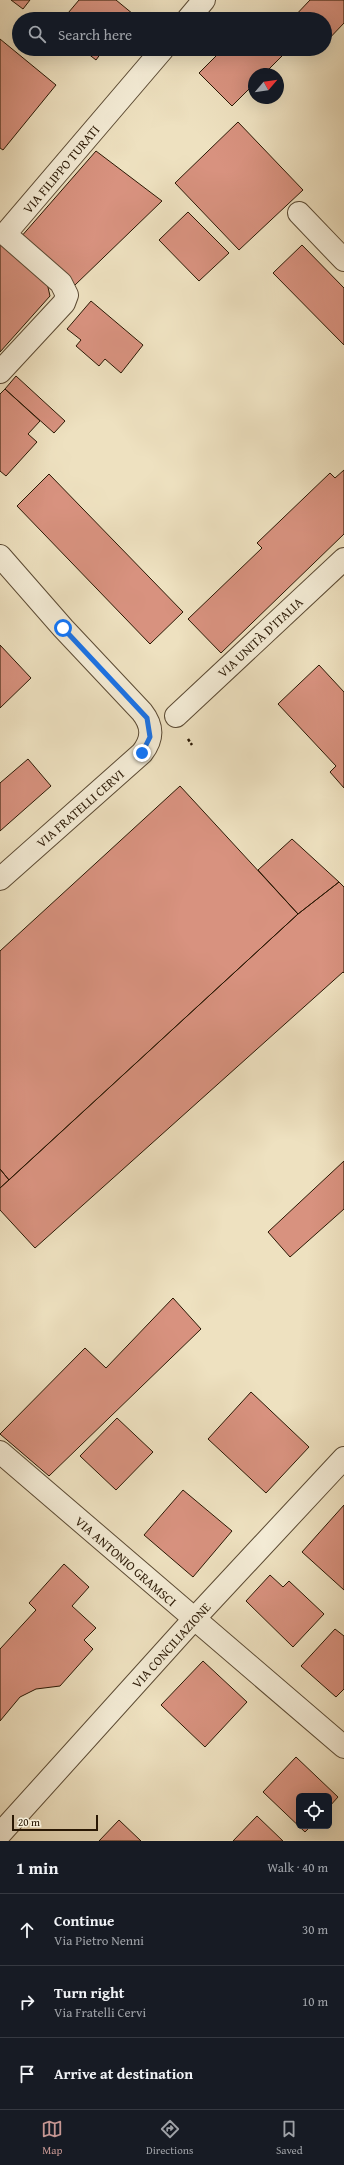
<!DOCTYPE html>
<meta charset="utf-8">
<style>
body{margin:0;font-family:"Gentium Book Plus",serif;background:#20242c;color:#f1f3f6}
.controls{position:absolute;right:12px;bottom:12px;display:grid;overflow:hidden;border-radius:6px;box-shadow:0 4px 16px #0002}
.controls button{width:36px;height:36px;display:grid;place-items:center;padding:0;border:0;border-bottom:1px solid #363941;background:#171b24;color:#f1f3f6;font:20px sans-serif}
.compass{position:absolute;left:248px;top:68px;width:36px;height:36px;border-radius:50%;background:#171b24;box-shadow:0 4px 16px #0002;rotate:61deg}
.scale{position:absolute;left:12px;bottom:10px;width:86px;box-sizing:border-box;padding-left:4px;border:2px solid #2a1804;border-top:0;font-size:11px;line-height:14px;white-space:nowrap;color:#2a1804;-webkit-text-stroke:3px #f4ecd6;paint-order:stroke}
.stop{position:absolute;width:12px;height:12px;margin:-9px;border:3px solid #1a73e8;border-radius:50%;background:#fff}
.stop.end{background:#1a73e8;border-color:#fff;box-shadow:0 1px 4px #0008}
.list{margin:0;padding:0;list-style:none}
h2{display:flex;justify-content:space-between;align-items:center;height:52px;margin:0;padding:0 16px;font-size:17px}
h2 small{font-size:13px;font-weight:400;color:#9ea1a6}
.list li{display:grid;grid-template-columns:26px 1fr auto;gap:12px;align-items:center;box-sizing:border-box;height:72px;padding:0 16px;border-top:1px solid #363941}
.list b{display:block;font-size:15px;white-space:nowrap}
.list p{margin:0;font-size:13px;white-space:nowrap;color:#9ea1a6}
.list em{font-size:13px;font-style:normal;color:#9ea1a6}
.icon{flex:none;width:22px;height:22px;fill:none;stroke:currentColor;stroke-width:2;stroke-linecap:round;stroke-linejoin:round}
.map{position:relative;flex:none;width:344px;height:1841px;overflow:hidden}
.search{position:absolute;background:#171b24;box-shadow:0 4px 16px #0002;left:12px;right:12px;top:12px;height:44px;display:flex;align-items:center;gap:10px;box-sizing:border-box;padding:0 14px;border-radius:22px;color:#9ea1a6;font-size:15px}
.sheet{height:268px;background:#171b24}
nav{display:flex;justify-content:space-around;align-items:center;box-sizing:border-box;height:56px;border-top:1px solid #363941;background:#171b24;font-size:11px;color:#9ea1a6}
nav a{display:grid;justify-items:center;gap:2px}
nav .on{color:#c59692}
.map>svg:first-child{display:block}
</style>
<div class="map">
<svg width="344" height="1841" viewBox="0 0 344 1841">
<rect width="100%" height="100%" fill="#eee1c0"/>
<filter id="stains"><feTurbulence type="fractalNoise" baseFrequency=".005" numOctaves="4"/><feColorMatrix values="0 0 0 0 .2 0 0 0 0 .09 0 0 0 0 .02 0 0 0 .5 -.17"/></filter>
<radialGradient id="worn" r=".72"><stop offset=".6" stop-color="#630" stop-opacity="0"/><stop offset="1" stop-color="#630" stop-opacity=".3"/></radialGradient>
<path fill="#d8927f" stroke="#2a1804" d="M11 0H30L23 9Z
M79 0H116L133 14 129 19H63Z
M310 0H344V23L325 43V19H292Z
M0 39 56 85 3 150 0 148Z
M82 49H104L96 60Z
M223 49H274L282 56 264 74H254V84L232 106 199 73Z
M238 122 303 190 239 250 175 183Z
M96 151 162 201 75 285 20 238Z
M188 212 229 253 199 281 159 240Z
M0 241 47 283 50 296 0 352Z
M302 245 344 288V345L273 273Z
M91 301 143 345 121 373 105 359 99 366 76 346 81 340 67 329Z
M16 376 65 421 54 433 5 389Z
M5 389 40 421 28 434 37 442 6 476 0 471V394Z
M344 470V534L221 653 188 619 262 548 257 543 330 473 335 478Z
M49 474 183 612 150 644 17 506Z
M0 645 31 678 0 708Z
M319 665 344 692V788L330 772 336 766 278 704Z
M28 759 51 786 0 831V783Z
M180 786 298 914 9 1180 0 1169V951Z
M292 839 339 882 298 914 258 870Z
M339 882 344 887V973L343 972 35 1248 0 1210V1188L298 914Z
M344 1161V1209L290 1257 268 1232Z
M0 1169 9 1180 0 1188Z
M173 1298 201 1329 49 1476 0 1434 85 1348 106 1368Z
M251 1392 309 1447 266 1493 208 1439Z
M117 1418 153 1452 116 1490 80 1456Z
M183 1490 232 1531 193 1577 144 1535Z
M344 1505V1590L302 1552Z
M64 1564 89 1587 72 1606 96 1628 84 1640 93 1649 60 1686 36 1689 20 1697 0 1721V1649L36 1610 29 1603Z
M270 1575 283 1587 289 1581 324 1614 293 1647 246 1601Z
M335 1629 344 1636V1689L336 1697 301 1666Z
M203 1661 247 1702 205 1747 161 1705Z
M296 1757 338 1797 329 1807V1796H299V1826H311L305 1832 263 1792Z
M257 1816 283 1841H233Z
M119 1820 141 1841H99Z"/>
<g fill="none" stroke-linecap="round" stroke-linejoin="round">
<defs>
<path id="minor" d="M188 19 204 0
M299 213 344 260
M0 372 64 303 67 295 61 283 5 234 163 49
M0 556 63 628 142 712C153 726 153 739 142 753L0 879
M176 716 344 559
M0 1452 344 1747
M0 1834 194 1619 344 1458"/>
</defs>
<use href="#minor" stroke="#5b4a33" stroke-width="24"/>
<path stroke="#2a1804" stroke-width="2.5" stroke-dasharray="3 2" stroke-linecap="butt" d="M188 739 192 745"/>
<use href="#minor" stroke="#f4ecd6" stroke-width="22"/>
</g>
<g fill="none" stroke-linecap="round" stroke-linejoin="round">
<path stroke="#1a73e8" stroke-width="5" d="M63 628 147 718 150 737 142 753"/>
</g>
<g text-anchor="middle" stroke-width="4" stroke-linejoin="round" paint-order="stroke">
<g font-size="13" fill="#2a1804" stroke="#f4ecd6">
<text transform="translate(61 169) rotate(-50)" y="5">VIA FILIPPO TURATI</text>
<text transform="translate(260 637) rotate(-43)" y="5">VIA UNITÀ D'ITALIA</text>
<text transform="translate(80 808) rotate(-41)" y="5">VIA FRATELLI CERVI</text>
<text transform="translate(126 1561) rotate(41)" y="5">VIA ANTONIO GRAMSCI</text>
<text transform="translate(171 1645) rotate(-48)" y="5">VIA CONCILIAZIONE</text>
</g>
</g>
<rect width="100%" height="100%" filter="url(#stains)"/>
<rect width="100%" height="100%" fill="url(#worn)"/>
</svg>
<div class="controls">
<button><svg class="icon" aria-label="locate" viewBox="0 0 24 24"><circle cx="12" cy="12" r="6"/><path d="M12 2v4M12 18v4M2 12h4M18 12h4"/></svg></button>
</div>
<svg class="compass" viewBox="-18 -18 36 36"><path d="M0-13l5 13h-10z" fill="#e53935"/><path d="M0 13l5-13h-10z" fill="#9ea1a6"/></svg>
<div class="scale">20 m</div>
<div class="stop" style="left:63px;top:628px"></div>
<div class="stop end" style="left:142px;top:753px"></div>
<div class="search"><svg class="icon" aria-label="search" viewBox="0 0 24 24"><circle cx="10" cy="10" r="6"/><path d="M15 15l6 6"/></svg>Search here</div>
</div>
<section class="sheet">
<h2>1 min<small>Walk · 40 m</small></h2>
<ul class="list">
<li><svg class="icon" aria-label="ahead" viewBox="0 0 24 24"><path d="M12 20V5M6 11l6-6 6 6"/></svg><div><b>Continue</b><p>Via Pietro Nenni</p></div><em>30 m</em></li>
<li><svg class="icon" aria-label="right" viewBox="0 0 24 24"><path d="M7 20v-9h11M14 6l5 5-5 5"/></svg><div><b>Turn right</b><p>Via Fratelli Cervi</p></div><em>10 m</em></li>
<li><svg class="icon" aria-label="arrive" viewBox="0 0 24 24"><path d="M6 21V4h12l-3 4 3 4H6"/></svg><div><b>Arrive at destination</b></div></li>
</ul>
</section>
<nav>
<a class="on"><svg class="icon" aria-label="map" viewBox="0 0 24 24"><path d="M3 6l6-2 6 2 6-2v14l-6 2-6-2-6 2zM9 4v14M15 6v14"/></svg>Map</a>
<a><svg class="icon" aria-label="directions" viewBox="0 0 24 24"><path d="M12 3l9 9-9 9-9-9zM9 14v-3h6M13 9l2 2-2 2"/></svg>Directions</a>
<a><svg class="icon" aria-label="saved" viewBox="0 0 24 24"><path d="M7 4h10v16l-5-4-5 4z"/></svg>Saved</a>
</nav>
